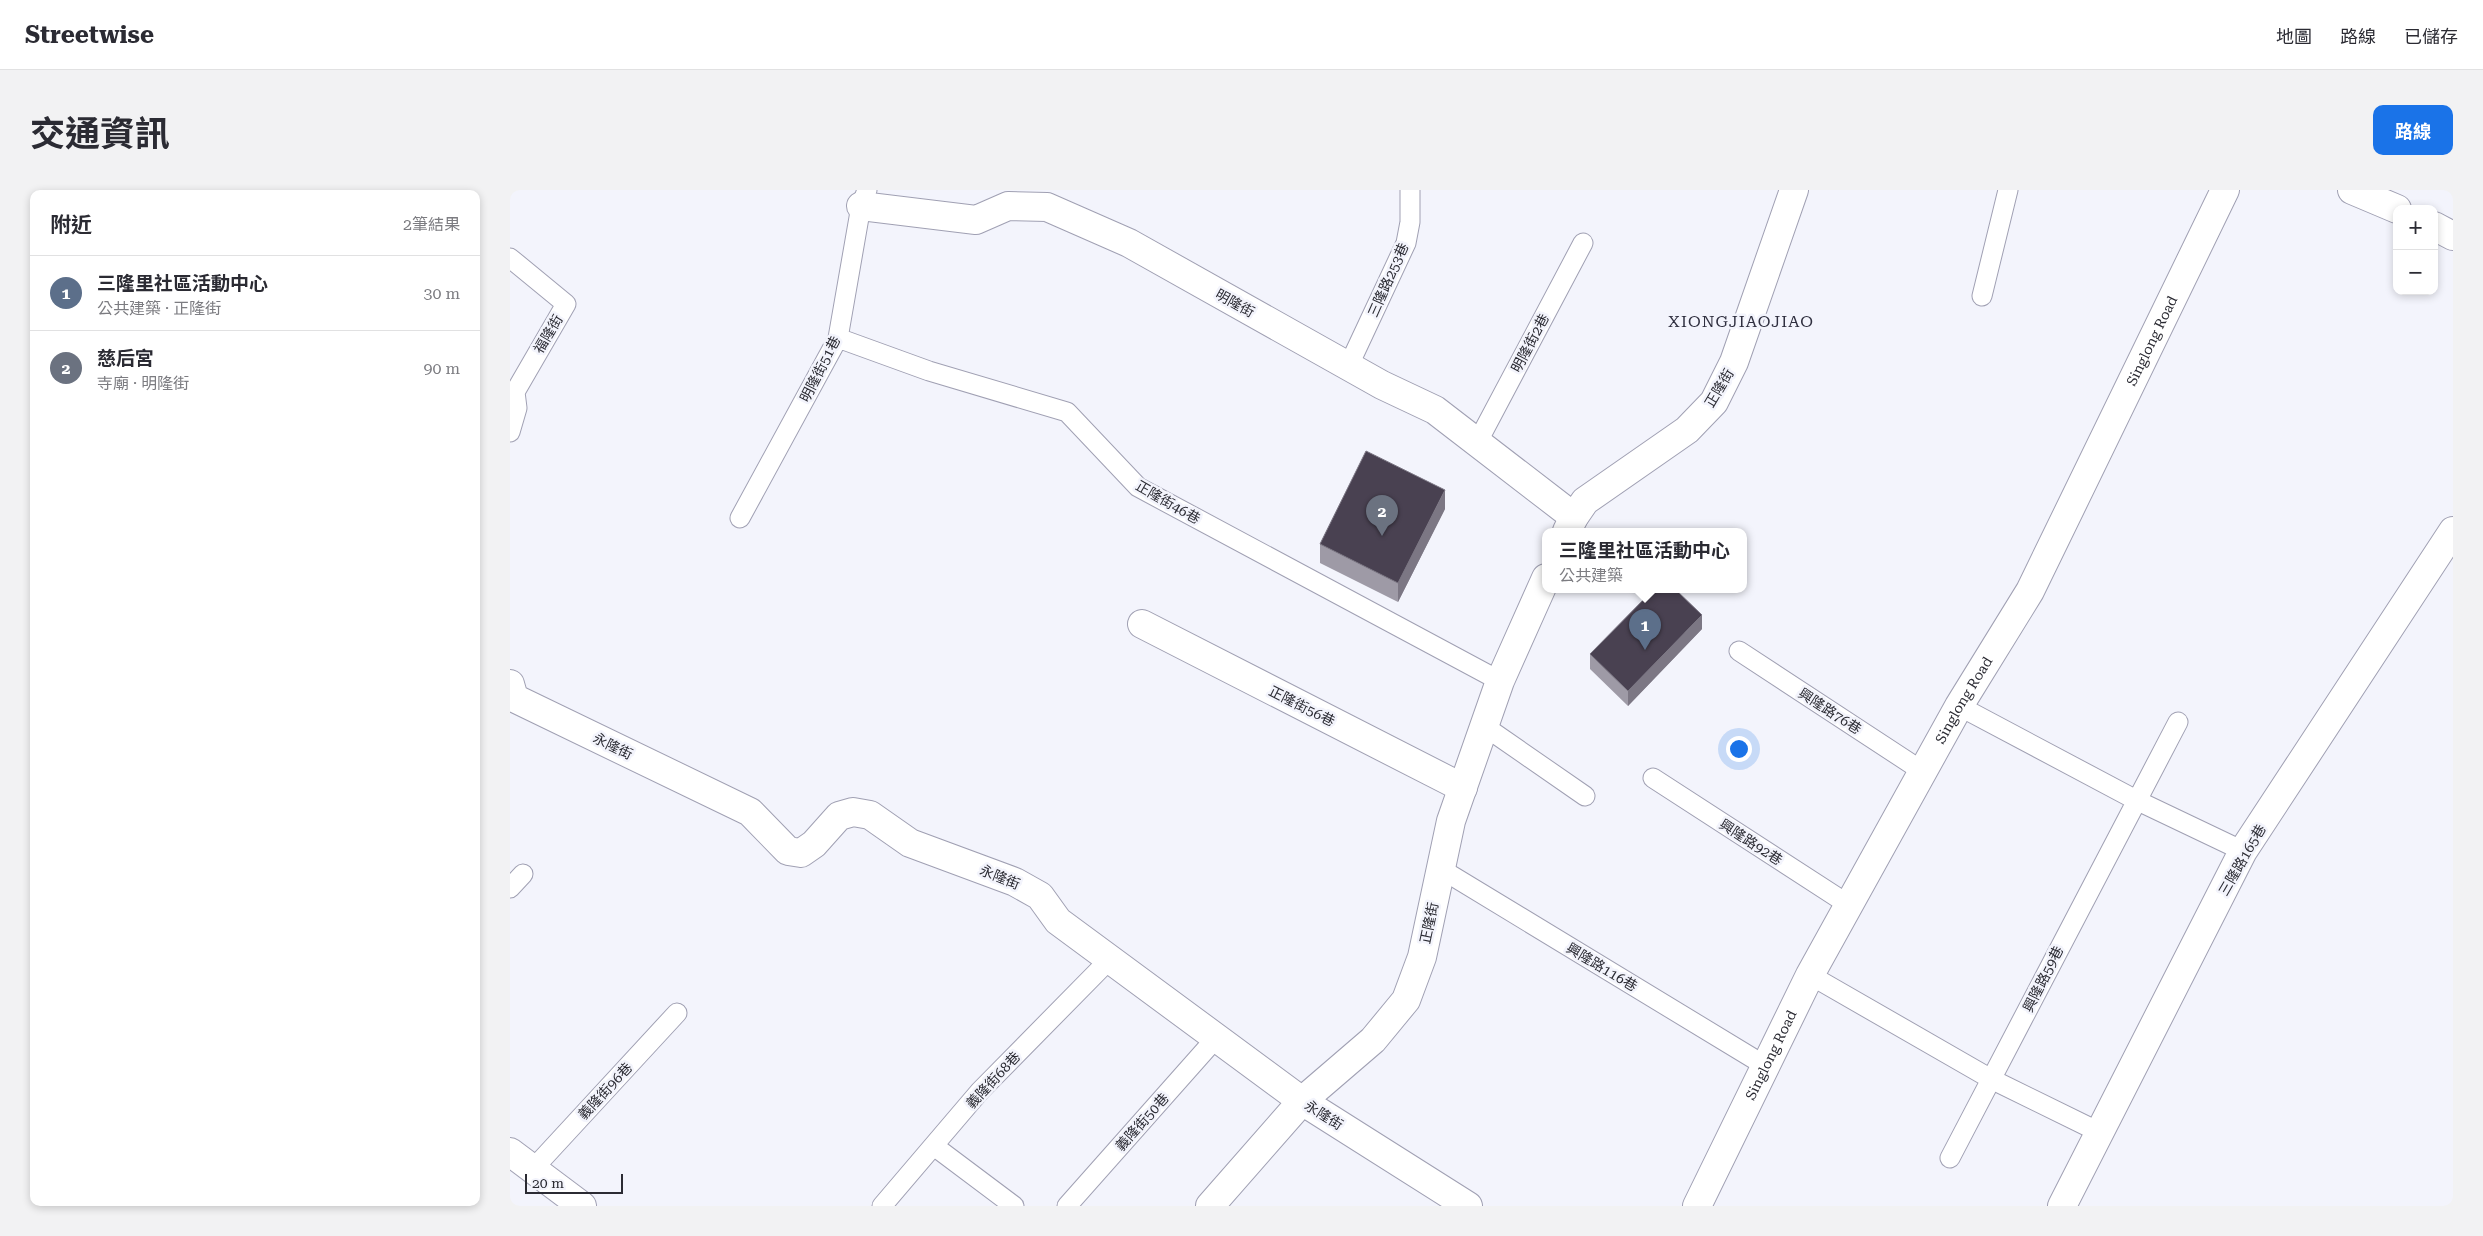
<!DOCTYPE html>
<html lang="zh-TW">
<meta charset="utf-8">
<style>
body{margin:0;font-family:"Roboto Serif","Noto Sans TC",serif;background:#f2f2f3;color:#2b2b33}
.controls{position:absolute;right:15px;top:15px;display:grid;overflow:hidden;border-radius:10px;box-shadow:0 2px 8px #0003}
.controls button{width:45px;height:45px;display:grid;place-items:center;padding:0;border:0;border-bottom:1px solid #e1e1e2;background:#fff;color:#2b2b33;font:25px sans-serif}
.scale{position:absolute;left:15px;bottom:12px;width:98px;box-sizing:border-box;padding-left:5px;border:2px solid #2b2b33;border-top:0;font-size:14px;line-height:18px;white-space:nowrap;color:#2b2b33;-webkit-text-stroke:4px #f3f4fc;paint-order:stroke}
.you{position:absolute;left:1228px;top:558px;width:18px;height:18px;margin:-12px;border:4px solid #fff;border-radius:50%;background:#1a73e8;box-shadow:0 0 0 8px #1a73e833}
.badge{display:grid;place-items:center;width:32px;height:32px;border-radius:50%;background:#1a73e8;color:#fff;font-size:16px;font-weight:700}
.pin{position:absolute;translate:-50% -41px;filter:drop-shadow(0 1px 2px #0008)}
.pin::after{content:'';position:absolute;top:26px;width:18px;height:15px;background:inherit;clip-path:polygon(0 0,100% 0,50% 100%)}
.popup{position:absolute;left:1032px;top:338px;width:205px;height:65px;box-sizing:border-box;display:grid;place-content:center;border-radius:10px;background:#fff;filter:drop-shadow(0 1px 4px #0005);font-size:16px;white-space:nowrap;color:#7c7c81}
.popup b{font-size:19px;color:#2b2b33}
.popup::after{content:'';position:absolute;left:50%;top:100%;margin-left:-10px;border:10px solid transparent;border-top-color:#fff}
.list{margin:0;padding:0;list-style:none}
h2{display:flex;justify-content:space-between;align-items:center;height:65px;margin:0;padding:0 20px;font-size:21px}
h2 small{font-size:16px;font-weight:400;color:#7c7c81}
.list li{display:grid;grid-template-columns:32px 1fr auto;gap:15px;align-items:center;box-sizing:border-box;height:75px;padding:0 20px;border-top:1px solid #e1e1e2}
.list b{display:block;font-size:19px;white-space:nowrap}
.list p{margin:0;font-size:16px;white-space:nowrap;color:#7c7c81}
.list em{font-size:16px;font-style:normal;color:#7c7c81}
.map{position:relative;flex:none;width:1943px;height:1016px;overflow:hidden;border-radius:10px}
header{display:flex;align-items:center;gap:30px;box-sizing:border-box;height:70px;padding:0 25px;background:#fff;border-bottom:1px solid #e1e1e2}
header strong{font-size:24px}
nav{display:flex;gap:28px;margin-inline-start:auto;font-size:18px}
.intro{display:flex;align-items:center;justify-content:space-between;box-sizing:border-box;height:120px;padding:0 30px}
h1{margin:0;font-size:35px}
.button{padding:12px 22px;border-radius:10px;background:#1a73e8;color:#fff;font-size:18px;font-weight:700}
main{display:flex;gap:30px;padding:0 30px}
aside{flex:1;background:#fff;border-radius:10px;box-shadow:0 2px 8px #0003}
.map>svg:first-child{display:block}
</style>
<header>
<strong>Streetwise</strong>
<nav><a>地圖</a><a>路線</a><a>已儲存</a></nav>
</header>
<div class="intro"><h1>交通資訊</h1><a class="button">路線</a></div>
<main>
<aside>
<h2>附近<small>2筆結果</small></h2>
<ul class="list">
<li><span class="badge" style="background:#5c6f8a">1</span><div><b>三隆里社區活動中心</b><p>公共建築 · 正隆街</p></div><em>30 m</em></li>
<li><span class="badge" style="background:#6b7280">2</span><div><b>慈后宮</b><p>寺廟 · 明隆街</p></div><em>90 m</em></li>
</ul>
</aside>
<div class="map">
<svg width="1943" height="1016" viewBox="0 0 1943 1016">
<rect width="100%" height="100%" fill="#f3f4fc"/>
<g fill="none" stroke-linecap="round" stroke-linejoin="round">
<defs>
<path id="lane" d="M0 68 56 114 5 202 7 218 0 242
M1472 106 1498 0
M328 148 419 181 557 222 628 297 990 491
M838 177 896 53 900 32V0
M967 253 1073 53
M230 328 328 148 351 16 357 0
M1229 461 1412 581
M1449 516 1626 610 1733 661
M974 536 1075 606
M1143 588 1339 715
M931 679 1254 875
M0 698 13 684
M1300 785 1481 889 1589 942
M424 956 504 1016
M1440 968 1668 532
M23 979 167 823
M372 1016 470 901 600 769
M557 1016 706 848"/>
<g id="street">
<path d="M351 16 466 30 498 16 537 17 619 53 872 195 925 220 1064 327"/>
<path d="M1057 341 1064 327 1075 311 1177 240 1204 212 1224 172 1284 0"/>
<path d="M632 434 953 598"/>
<path d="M0 494 4 508 240 622 278 661 291 663 304 654 329 626 343 622 360 625 400 653 505 692 530 706 548 731 792 911 958 1016"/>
<path d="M0 962 72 1016"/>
<path d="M700 1016 792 911 863 850 896 810 912 767 941 631 990 491 1036 388"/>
<path id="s1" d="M1187 1016 1300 785 1449 516 1520 401 1715 0"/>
<path d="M1552 1016 1733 661 1943 341"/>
</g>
<path id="secondary" d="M1842 0 1887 19
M1924 36 1943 46"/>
</defs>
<use href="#lane" stroke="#a0a0b3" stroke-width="21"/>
<use href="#street" stroke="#a0a0b3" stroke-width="30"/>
<use href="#secondary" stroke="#a0a0b3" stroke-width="30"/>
<use href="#lane" stroke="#fff" stroke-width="19"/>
<use href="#street" stroke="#fff" stroke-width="28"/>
<use href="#secondary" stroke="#fff" stroke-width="28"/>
</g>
<path fill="#9e9aa6" d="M935 319 888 412 810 373V354Z
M1192 439 1118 516 1080 479V464Z"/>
<path fill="#7c7784" d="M935 300V319L888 412V393Z
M1192 425V439L1118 516V501Z"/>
<path fill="#494151" stroke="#7c7784" d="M856 261 935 300 888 393 810 354Z
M1144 399H1165L1192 425 1118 501 1080 464Z"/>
<g text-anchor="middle" stroke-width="5" stroke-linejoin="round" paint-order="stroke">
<g font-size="14" fill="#2b2b33" stroke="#f3f4fc">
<text transform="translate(878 90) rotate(-66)" y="5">三隆路253巷</text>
<text transform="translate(725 113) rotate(29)" y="5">明隆街</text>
<text transform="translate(38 144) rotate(-59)" y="5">福隆街</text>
<text dy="5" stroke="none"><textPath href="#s1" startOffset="978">Singlong Road</textPath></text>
<text transform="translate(1020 153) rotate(-62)" y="5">明隆街2巷</text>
<text transform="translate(310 179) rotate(-63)" y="5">明隆街51巷</text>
<text transform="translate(1209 198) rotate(-59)" y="5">正隆街</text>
<text transform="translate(658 312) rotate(30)" y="5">正隆街46巷</text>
<text dy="5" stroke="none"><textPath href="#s1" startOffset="572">Singlong Road</textPath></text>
<text transform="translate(792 516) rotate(27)" y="5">正隆街56巷</text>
<text transform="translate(1320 521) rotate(33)" y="5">興隆路76巷</text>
<text transform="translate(103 556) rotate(26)" y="5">永隆街</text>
<text transform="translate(1241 652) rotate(33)" y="5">興隆路92巷</text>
<text transform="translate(1732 670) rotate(-60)" y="5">三隆路165巷</text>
<text transform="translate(490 687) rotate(22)" y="5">永隆街</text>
<text transform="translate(919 733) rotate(-78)" y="5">正隆街</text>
<text transform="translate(1092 777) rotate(31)" y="5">興隆路116巷</text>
<text transform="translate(1533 789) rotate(-63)" y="5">興隆路59巷</text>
<text dy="5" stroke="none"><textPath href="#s1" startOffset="168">Singlong Road</textPath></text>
<text transform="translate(483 890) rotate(-47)" y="5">義隆街68巷</text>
<text transform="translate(95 901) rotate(-47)" y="5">義隆街96巷</text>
<text transform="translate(814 925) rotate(32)" y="5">永隆街</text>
<text transform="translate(632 932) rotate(-48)" y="5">義隆街50巷</text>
</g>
<g font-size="16" letter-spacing="1" fill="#2f2f3f" stroke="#f3f4fc">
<text x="1231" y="137">XIONGJIAOJIAO</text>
</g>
</g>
</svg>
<div class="controls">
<button>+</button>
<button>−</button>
</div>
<div class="scale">20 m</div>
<div class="you"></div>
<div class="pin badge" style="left:1135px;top:460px;background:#5c6f8a">1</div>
<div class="popup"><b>三隆里社區活動中心</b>公共建築</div>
<div class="pin badge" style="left:872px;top:346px;background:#6b7280">2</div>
</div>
</main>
